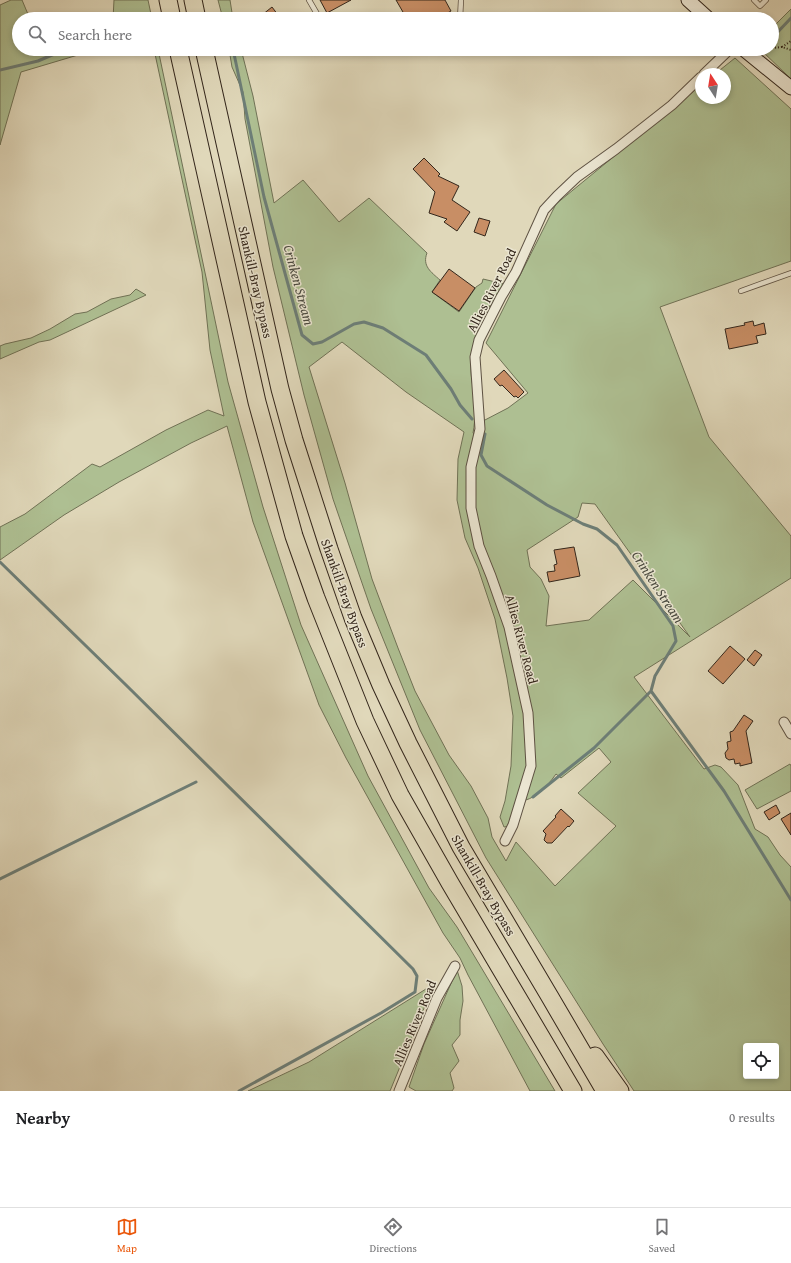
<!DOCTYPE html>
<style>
body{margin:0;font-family:"Gentium Book Plus",serif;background:#f2f2f2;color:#202124}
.controls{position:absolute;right:12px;bottom:12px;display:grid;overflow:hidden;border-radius:4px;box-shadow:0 2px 6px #0003}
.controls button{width:36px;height:36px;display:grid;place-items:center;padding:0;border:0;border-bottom:1px solid #e0e0e0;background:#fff;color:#202124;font:20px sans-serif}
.compass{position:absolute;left:695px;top:68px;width:36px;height:36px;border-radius:50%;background:#fff;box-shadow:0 2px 6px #0003;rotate:348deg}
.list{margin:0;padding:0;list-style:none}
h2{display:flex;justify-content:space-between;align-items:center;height:52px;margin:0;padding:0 16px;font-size:17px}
h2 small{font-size:13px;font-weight:400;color:#757577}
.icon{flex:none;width:22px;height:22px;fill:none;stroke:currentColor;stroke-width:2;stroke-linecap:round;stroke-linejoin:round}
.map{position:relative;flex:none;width:791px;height:1091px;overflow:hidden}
.search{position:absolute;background:#fff;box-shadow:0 2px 6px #0003;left:12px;right:12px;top:12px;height:44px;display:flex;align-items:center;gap:10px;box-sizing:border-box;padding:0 14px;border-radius:22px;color:#757577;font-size:15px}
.sheet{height:116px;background:#fff}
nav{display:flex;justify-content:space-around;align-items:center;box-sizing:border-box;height:56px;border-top:1px solid #e0e0e0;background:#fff;font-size:11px;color:#757577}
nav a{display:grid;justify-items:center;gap:2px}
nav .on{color:#ea580c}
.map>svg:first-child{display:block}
</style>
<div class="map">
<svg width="791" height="1091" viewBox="0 0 791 1091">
<rect width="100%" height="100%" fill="#e0d8ba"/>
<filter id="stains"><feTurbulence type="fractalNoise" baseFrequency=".005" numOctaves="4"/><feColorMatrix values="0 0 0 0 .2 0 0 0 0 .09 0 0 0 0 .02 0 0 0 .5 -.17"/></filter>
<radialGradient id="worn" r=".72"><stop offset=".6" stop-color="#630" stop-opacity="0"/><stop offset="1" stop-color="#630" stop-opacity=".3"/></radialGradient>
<path fill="#aebf92" stroke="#707256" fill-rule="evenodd" d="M11 0H22L30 19H19V49H98L21 72 0 145V5Z
M114 0H148L152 19H113Z
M218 0H230L233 19H223Z
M791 9V79L760 49H772V28Z
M142 49H158L228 382 263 507 301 625 368 776 429 888 457 927 555 1091H530L468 975 460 958 443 933 346 758 319 705 253 522 227 426 191 443 119 482 64 515 0 560V527L25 514 92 464 100 467 166 430 208 410 224 416 210 350 202 272 155 54Z
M229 49H241L253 96 274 203 303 180 339 222 369 198 427 253C422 266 431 272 440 280L432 292 459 312 476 287 482 283 483 279 504 284C485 312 470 337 471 371 471 376 472 381 473 387 475 402 476 418 473 433L480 439 483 421 508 408 528 393 486 343 556 204 701 85V98H725V74H715L735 58 791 109V261L660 307 709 437 791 536V578L634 677 704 769 715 765 721 767 738 785 755 829 768 837 780 855 791 867V1090L790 1091H634L603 1044 486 858 420 730 371 609 333 499 304 395 273 267 245 119 243 92 232 67ZM342 342 406 392 464 432 458 459 457 500 465 538 478 568 495 619 507 678 513 716 511 766 505 801 500 817 504 827 510 826 517 802C535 800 546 788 556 774L561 778 599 748 611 762 578 793 616 826 555 886 516 842 506 861 492 837 488 818 471 786 449 755 415 691 398 648 372 579 345 483 309 367ZM582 503 595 504 690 637 633 580 589 620 546 626 549 596 541 579 530 567 527 550 578 517ZM746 1046H776V1076H746Z
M136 289 146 295 50 340 39 342 0 359V346L5 344 31 338 50 329 75 314 87 312 111 299 130 295Z
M790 764 791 766V791L757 809 745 790Z
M457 970 462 986 463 1001 460 1020V1035L452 1045 459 1061 450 1073 454 1088 452 1091H416L409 1087 424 1044Z
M434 984 390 1091H248L309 1062Z"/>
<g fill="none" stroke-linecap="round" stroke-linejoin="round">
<path stroke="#6d7e77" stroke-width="3" d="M773 37 791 18
M233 49 264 197 302 335 313 344 322 342 354 324 364 322 383 328 426 355 451 389 460 405 472 419
M0 70 38 61 66 49
M485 434 481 455 487 466 547 505 583 524 597 529 617 545 673 626 676 641 655 676 651 691 724 791 791 900
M0 562 126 685 413 969 417 976 415 992 381 1013 239 1091
M533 797 594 748 651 691
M0 879 196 782"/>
</g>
<path fill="#c88e65" stroke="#33261b" d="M320 0H351L327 13Z
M396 0H445L451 11 437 19H407Z
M272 7 281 19H257Z
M424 158 440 174 438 176 459 186 452 200 470 212 457 231 444 222 447 219 429 213 435 192 413 169Z
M479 218 490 221 485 236 474 232Z
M449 269 475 288 459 311 432 292Z
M753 321 754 326 764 323 766 334 756 336 758 343 729 349 725 329 745 325 744 323Z
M504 370 524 392 518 398 516 396 514 397 502 385 500 386 494 379Z
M574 547 580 576 549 582 547 572 555 571 554 565 557 564 554 550Z
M730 646 745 659 723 684 708 671Z
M755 650 762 655 754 666 747 660Z
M744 715 753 721 746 731 752 763 740 766V763L735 764 734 759 729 760 726 758 725 753 728 749 727 742 731 741 730 732 733 731Z
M776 805 780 813 769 820 764 812Z
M561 809 574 821 569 827 568 826 552 843H547L544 840 546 834 543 831 556 817 555 816Z
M791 813V835L781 819Z"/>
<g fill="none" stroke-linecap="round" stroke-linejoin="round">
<defs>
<path id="lane" d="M309 0 320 19
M754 0 760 6 766 0
M460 19 461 0
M386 49 402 53 425 49
M741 291 791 273"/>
<path id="street" d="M704 74 730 49
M784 722 791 734
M505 841 513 825 531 766 528 713 509 627 491 576 479 546 471 508V467L480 429 475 357 479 340 501 297 516 272 544 210 557 196 577 177 616 149 672 105 701 77
M399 1091 437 998 455 966"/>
<path id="secondary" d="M688 0 709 19
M743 49 791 88"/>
<path id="highway" d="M168 0 172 19
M193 0 197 19
M178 49 257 402 294 536 316 598 365 721 400 795 450 883 573 1091
M204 49 280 389 294 440 329 549 353 618 381 685 408 743 461 847 550 997 605 1091
M595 1056 620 1091"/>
</defs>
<use href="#lane" stroke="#5e5243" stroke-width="6"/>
<use href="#street" stroke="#5e5243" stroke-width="11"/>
<use href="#secondary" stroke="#33261b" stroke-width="15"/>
<use href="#highway" stroke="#33261b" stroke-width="19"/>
<path stroke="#33261b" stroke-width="2" stroke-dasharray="1 2" stroke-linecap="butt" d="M782 47 791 41
M772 48 782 47 791 50
M761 50 768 49"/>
<use href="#lane" stroke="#ebe6d2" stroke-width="4.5"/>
<use href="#street" stroke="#ebe6d2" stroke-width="9"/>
<use href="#secondary" stroke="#ebe6d2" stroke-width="13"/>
<use href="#highway" stroke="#e0d8ba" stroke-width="17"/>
</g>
<g text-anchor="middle" stroke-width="3" stroke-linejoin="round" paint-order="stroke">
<g font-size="13" fill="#33261b" stroke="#ebe6d2">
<text transform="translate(256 282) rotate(77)" y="5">Shankill-Bray Bypass</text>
<text transform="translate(491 290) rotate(-63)" y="5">Allies River Road</text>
<text transform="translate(345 593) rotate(70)" y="5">Shankill-Bray Bypass</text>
<text transform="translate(522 639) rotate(75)" y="5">Allies River Road</text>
<text transform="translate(484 885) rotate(60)" y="5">Shankill-Bray Bypass</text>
<text transform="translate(414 1023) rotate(-67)" y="5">Allies River Road</text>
</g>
<g font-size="14" font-style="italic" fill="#4b4b41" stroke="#ebe6d2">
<text transform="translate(299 285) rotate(75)" y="5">Crinken Stream</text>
<text transform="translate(658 587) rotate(57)" y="5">Crinken Stream</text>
</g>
</g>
<rect width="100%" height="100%" filter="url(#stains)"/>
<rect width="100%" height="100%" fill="url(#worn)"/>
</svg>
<div class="controls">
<button><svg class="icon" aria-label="locate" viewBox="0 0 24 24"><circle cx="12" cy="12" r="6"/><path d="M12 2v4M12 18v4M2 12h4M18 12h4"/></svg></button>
</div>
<svg class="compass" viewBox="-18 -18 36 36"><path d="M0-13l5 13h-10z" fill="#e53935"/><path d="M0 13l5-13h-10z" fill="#757577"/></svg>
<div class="search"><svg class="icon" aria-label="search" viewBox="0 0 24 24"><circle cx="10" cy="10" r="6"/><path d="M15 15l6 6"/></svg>Search here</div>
</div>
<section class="sheet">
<h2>Nearby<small>0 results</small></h2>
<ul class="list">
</ul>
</section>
<nav>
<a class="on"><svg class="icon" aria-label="map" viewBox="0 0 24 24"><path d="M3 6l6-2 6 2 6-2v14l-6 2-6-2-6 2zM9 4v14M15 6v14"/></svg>Map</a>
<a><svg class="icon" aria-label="directions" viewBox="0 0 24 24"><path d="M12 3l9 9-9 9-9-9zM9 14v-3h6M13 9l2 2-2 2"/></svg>Directions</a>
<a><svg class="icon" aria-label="saved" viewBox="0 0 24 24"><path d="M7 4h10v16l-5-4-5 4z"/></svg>Saved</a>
</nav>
